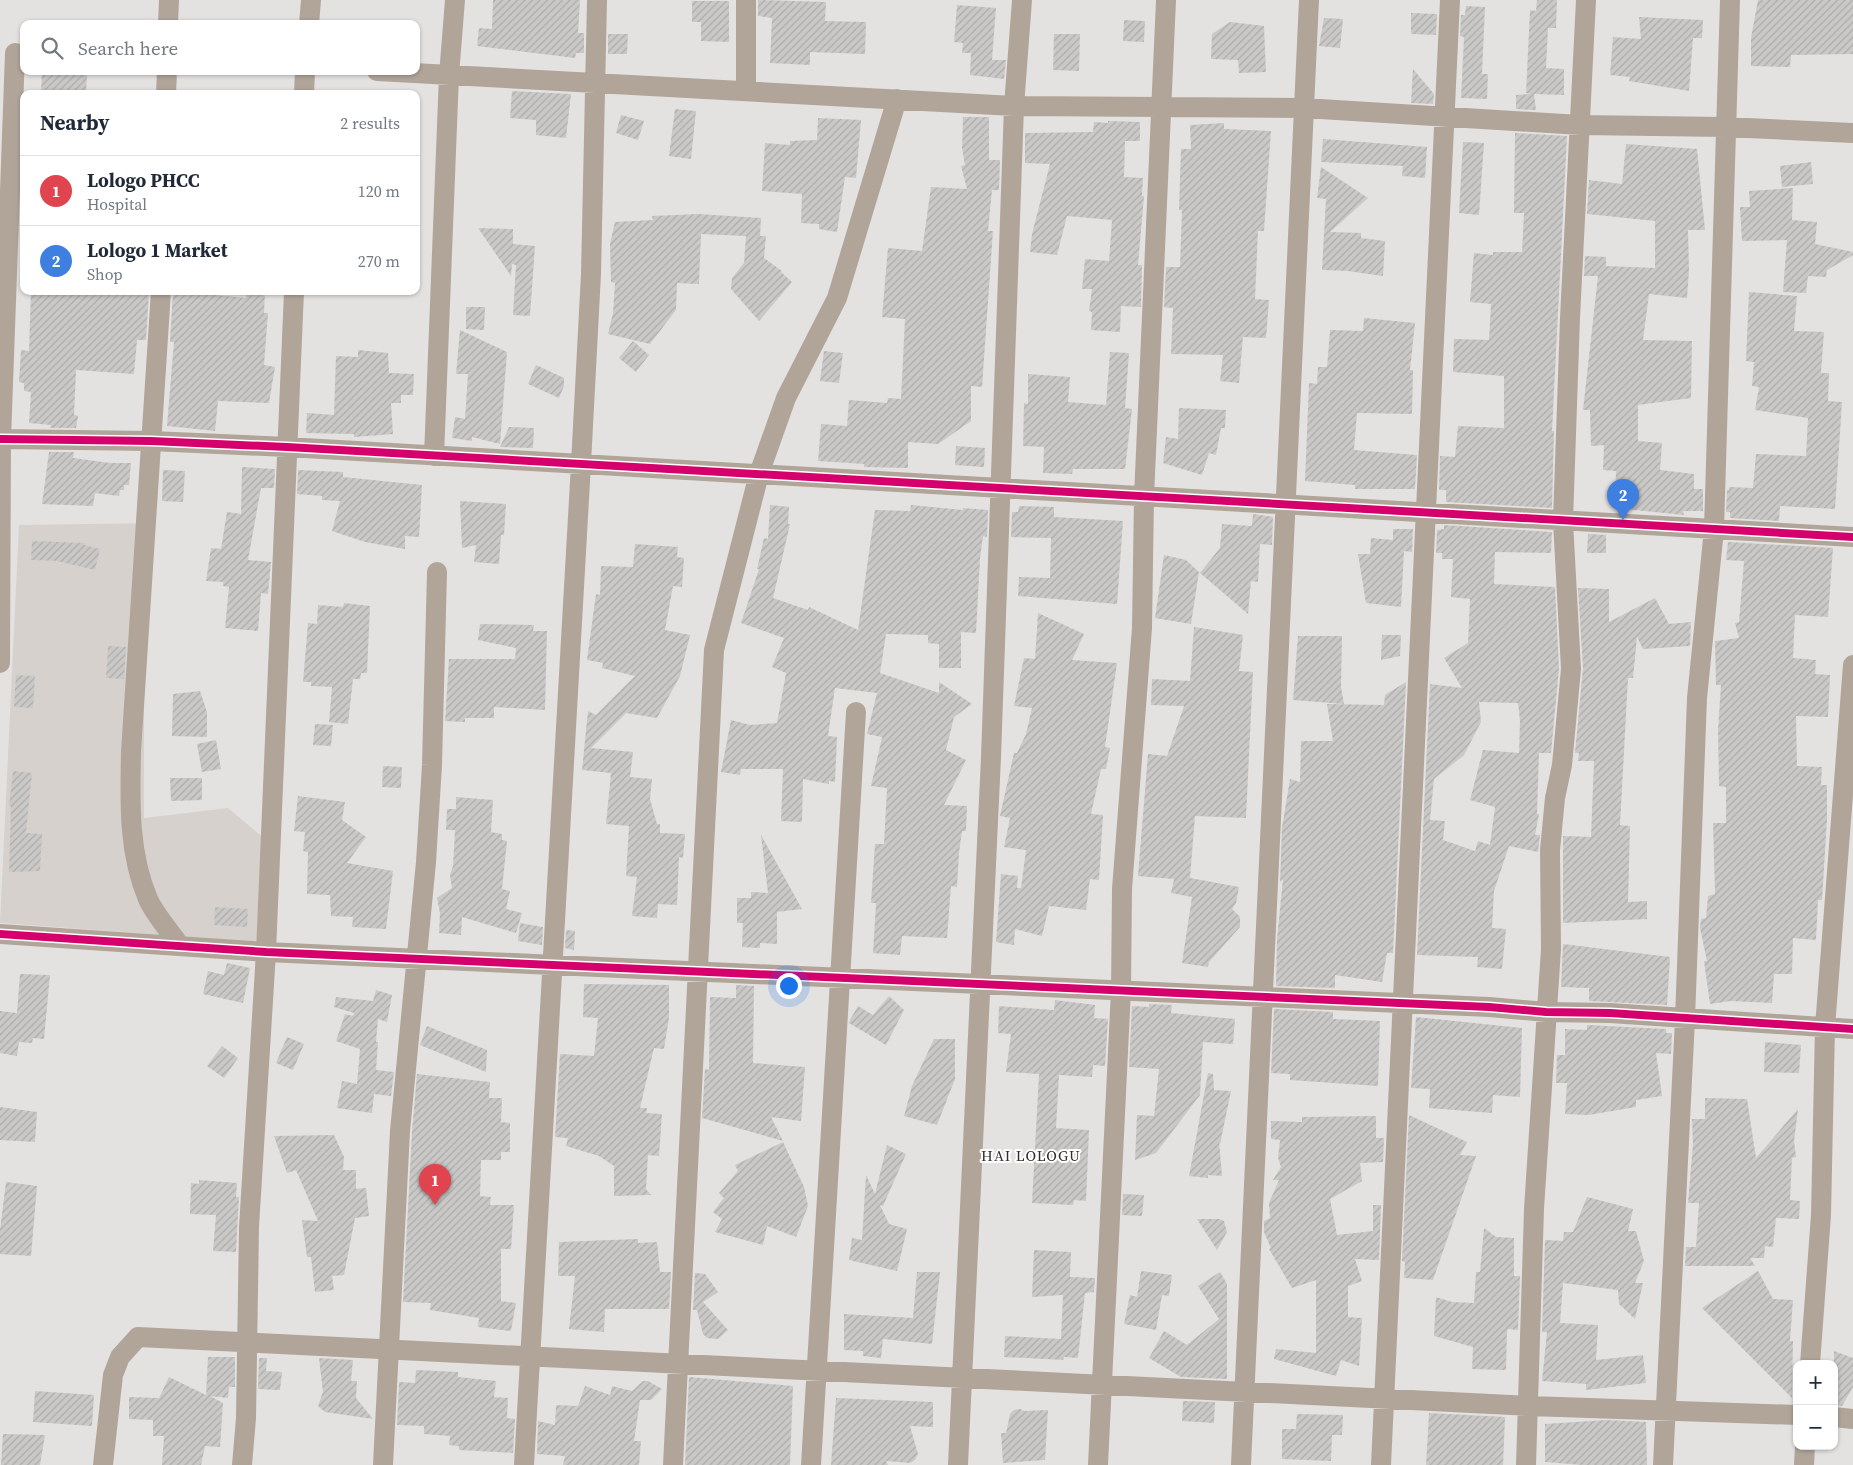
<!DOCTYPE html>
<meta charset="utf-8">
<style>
body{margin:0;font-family:"Source Serif 4",serif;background:#f2f2f3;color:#1f2937}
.controls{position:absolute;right:15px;bottom:15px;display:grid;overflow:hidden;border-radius:10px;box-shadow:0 1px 4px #0004}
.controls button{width:45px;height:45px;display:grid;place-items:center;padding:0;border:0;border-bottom:1px solid #e0e1e3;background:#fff;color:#1f2937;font:25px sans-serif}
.you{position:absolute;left:788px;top:985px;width:18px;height:18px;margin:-12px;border:4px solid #fff;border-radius:50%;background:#1a73e8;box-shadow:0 0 0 8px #1a73e833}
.badge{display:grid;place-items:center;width:32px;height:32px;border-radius:50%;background:#5c5a59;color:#fff;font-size:16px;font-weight:700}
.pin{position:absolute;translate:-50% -41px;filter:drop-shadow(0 1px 2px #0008)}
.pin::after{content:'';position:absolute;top:26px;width:18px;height:15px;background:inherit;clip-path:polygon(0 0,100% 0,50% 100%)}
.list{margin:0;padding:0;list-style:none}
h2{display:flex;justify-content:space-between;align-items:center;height:65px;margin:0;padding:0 20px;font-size:21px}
h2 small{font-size:16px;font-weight:400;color:#747a83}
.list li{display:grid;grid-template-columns:32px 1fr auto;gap:15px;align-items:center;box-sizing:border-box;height:70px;padding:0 20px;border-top:1px solid #e0e1e3}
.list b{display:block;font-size:19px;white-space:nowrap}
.list p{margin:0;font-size:16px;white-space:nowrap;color:#747a83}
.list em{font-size:16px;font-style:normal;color:#747a83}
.icon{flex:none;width:28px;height:28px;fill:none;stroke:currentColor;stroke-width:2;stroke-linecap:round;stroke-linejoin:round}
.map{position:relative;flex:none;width:1853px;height:1465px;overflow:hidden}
.search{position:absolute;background:#fff;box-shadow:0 1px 4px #0004;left:20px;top:20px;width:400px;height:55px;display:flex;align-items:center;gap:12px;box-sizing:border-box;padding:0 18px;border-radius:10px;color:#747a83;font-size:19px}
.panel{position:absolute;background:#fff;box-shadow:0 1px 4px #0004;left:20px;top:90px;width:400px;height:205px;border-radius:10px}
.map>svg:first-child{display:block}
</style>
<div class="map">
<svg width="1853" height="1465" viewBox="0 0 1853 1465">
<defs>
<pattern id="building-hatch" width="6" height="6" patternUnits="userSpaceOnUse" patternTransform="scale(1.25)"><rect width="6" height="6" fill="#cac9c8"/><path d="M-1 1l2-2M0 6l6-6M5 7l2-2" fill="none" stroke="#acacab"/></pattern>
</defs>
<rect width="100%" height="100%" fill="#e4e2e1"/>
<path fill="#d6d1cd" d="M153 523 144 685V818L228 808 265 839 258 942 0 923 19 525Z"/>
<path fill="url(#building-hatch)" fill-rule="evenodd" d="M493 0H580L578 33H584V53H576L575 58 477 46 479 28 492 29Z
M758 0 826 2 825 21 866 22 865 54 810 52V65L770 63 772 18 758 16Z
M1537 0H1557L1556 28H1548L1546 68 1564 69V95L1534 94 1536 110 1516 109V95L1530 94 1526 93 1530 10 1536 11Z
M1758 0H1853V54L1791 55 1790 67 1751 66V38Z
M692 1H729V42L701 41V22H692Z
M957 5 996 8 992 60H1006L1004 79 970 75 971 53H962L963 43 954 42Z
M1466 6 1485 7 1482 74H1488L1487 99 1461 98 1464 37 1460 36 1461 15H1465Z
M1411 13 1437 14 1436 35 1411 34Z
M1639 17 1703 20 1702 38H1693L1689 91 1629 81 1630 77 1610 75 1613 37 1641 39Z
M1324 18 1343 19 1340 48 1319 46Z
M1124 20 1145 21 1144 42 1123 41Z
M1230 22 1264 26 1266 72 1239 73 1238 60 1211 59 1212 34Z
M608 34H628L627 54H608Z
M1054 34H1080L1079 71 1053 70Z
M1413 69 1434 94 1433 104 1411 103Z
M42 71 87 74 86 94H41Z
M512 91 571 94 566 138 536 135V120L510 118Z
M675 109 696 111 691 159 669 156Z
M621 115 644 121 638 140 616 133Z
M963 117H989V160H1000L999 190H992L988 231H993L982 387 971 386V421L938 444 908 442V468L864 467V464L818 461 821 424 847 426 849 400 887 403 888 398 901 399 905 319 882 317 888 248 922 251 931 187 967 189 961 166 965 165 962 148Z
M818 118 861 120 856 178 845 177 837 232 819 229V224L801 223 802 194 762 191 765 143 790 145V141L817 140Z
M1108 121 1140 122V141H1125L1124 177 1143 178 1142 196H1144L1138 265H1142L1141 307 1121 306 1120 332 1091 330 1092 312 1089 311 1092 289H1082L1085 259 1109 261 1112 220 1067 216 1057 255 1030 252 1032 234 1050 164 1025 163V133L1093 132 1094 122 1108 123Z
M1224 123V129L1271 131 1264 231H1258L1255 299 1269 300 1266 338 1243 337 1239 383 1220 381 1223 355 1171 354 1173 308 1164 307 1166 267H1180L1182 210H1179L1181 149H1191L1190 125Z
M1515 133 1567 136 1552 431H1554L1552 508 1446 502V490H1439L1440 456 1455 457 1458 426 1504 428V376L1453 372 1454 339 1489 340 1491 304 1470 302 1474 253 1493 255V252H1522L1524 213H1514Z
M1323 139 1427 147 1425 178 1402 176 1403 166 1321 162Z
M1463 142 1484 143 1479 215 1459 213Z
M1626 144 1697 149 1705 230H1688L1689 270 1687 298 1649 294 1643 340 1692 341 1691 398 1638 405V441L1662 443 1660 470 1694 474V489H1703V511H1683L1684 515 1615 508 1616 471 1603 470 1604 445 1591 446 1590 410H1583L1598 276H1584L1585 256 1606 257V266L1655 268V221L1587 214 1589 180 1622 184Z
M1811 162 1813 184 1782 187 1780 166Z
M1321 167 1368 198 1330 232 1361 233V238L1385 241 1383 276 1348 271 1322 270 1326 199 1317 198Z
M1793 188 1792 220 1817 222 1815 244 1853 252V255L1827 270 1826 277 1808 276 1806 293 1783 292 1787 240 1742 241 1740 207H1750L1749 191Z
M699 214 761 218 760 236H766L764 258 782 271 781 272 792 282 759 321 731 289 732 278 744 263 746 236 701 234 699 284 677 283 676 310 650 344 608 334 613 313 615 283 611 282 610 244 615 222 653 220 652 216Z
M478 228 513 229V244L535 246 530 316 513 315 516 265 512 264 511 276Z
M31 291H149L146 340H137L134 374 76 370 74 415 78 416 76 428H50L51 425 29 423 31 392 24 391V383L19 382 21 350 29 351Z
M173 291 246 298V291H265L264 313H268L264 365 275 367 269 403 218 401 215 431 167 426 174 342H170Z
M1749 292 1797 296 1794 331 1824 332 1821 373H1829L1828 401 1842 402 1835 509 1780 506 1779 521 1730 518V512H1726L1727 490H1729V487L1753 488 1756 454 1806 456 1808 418 1755 410 1759 387 1752 386 1754 362 1746 361Z
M466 307H485L484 330 466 329Z
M1364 318 1415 323 1410 370H1413L1412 414 1357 413 1354 450 1417 455 1415 489H1355V485L1305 481 1309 383 1317 384 1318 367H1327L1330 330 1363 331Z
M460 330 507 352 500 444 472 437V441L452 438 455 417 465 419 468 374H456Z
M633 341 649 355 636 372 619 358Z
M358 350 388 353 389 373 414 374 413 395H401V403H391L393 434 354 437V434L306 433 307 413 334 415 336 356 358 357Z
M824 351 843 353 839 383 820 381Z
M1110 352 1129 353 1125 408 1132 409 1125 469H1073L1072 474 1043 473 1044 447 1023 446 1024 403 1028 404V374L1070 377 1068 402 1106 405Z
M536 365 564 378V386L559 398 528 384Z
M1179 408 1226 410 1225 428H1221L1216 455 1209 453 1202 475 1163 463 1166 437 1178 439Z
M509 427 534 428 533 448 500 447Z
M956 446 985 448 984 467 955 465Z
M49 452H74L73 458 110 463H131L129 485H124V490H120L119 496 95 493 93 506 42 504Z
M242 467 275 469 274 488H261L248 560 271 562 268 594 261 593 258 631 225 628 229 587 223 586V582L206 581 211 548 221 549 227 512 241 514Z
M163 470 185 471 183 502 162 501Z
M298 470 343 472V477L422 485 419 537 405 536V549L365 542 332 531 340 501 322 500V496L297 494Z
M460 501 506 504 504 535H501L499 564 474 562 476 545 462 548Z
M770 505 789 507 788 524H790L773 598 808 610 809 607 858 630 875 510 910 511 911 505 963 510V508L988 510 987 537 983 536 980 558 976 633 961 632V668H939V644L928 643V635L886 634 880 673 939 693V682L972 704 954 717 946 750 966 760 944 805 967 806 966 831H962L959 853 957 887 951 886 947 938 902 936 900 955 873 953 876 903H871L875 844H884L887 788 871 786 882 737 867 734 877 693 835 688 828 736 837 737 835 782 829 781V784L803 779 802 822 781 821 783 769H741L740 775 721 772 731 720 750 725 777 723 786 673 772 667 784 638 741 623 759 569H757L764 538 768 539Z
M1019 506 1054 507V517L1123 521 1117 604 1018 596 1019 577 1050 578 1051 538 1011 537 1012 512H1018Z
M1253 514 1273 517 1272 545 1260 544 1258 582 1251 581 1248 614 1200 573 1220 548 1222 524 1252 526Z
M1444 525 1552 532 1551 553 1495 552 1494 584 1555 587 1559 669 1551 753H1539L1537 814H1539L1535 835H1540L1538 852 1509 846 1494 891 1492 928 1506 929 1502 969 1477 967 1478 957 1417 955 1430 684 1462 688 1444 658 1468 643 1470 599 1451 597 1453 559H1442V553H1436L1437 530 1444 529ZM1479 702 1518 703 1520 721 1519 753 1483 750 1470 800 1495 807 1490 845 1478 841 1475 851 1443 840 1445 821 1430 820 1434 779 1464 755 1481 722Z
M1393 529H1413L1412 552 1404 551 1401 607 1366 603 1358 554H1370L1371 538 1393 540Z
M1588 534 1606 535V553H1587Z
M32 541 85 543 84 545 100 549 95 570 57 561 31 560Z
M1728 542 1833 548 1828 617 1795 615 1793 658 1816 660 1815 674 1830 675 1828 717 1796 716 1797 766 1822 767 1821 785H1827V820L1822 900H1818L1816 940 1793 938 1792 974H1774L1772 1003 1731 1001 1710 1004 1704 961H1707L1700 928 1701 919 1706 918 1708 896 1715 894 1713 823H1726V787L1719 786 1718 730 1721 685H1716L1715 641 1739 638 1735 623 1739 622 1744 561 1726 560Z
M635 544 678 547 677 557 684 558 682 587 673 586 665 630 690 635 680 676 657 718 626 713 591 748 633 752 630 777 652 779 650 799 657 824H660V833L685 834 683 858 679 857 677 905 658 904 657 918 632 916 637 877 626 876 629 826 606 824 611 773 582 770 588 711 596 715 635 676 602 668 603 663 587 660 596 594 600 595 601 566 633 567Z
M1164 555 1186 560 1199 572 1191 624 1155 618Z
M1578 588 1609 589V622L1655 598 1669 624 1691 622 1690 646 1643 649 1637 637 1633 678H1628L1620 825 1630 826 1628 902 1647 901V919L1563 923V836L1591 837 1594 761H1578L1579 753H1575L1583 668Z
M344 603 370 606 367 673H361L360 679H353L348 724 329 722 332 687 311 686V682H303L308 623 317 624 318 605 343 607Z
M1038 613 1084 634 1072 660 1117 663 1105 747 1110 748 1106 769H1101L1091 814 1103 815 1099 880 1090 879 1086 910 1049 906 1042 936 1015 929 1014 945 996 942 1001 874 1018 876 1017 888H1021L1026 850 1004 847 1010 818 1000 816 1014 753H1017L1026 734 1032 708 1014 706 1024 658 1035 659Z
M480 624 534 625 533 631H547L545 710 494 707V718H465V722L445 721 449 659H515L516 648 478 640Z
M1194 627 1243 635 1239 671 1253 672 1246 818 1195 816 1190 878 1239 887 1236 903 1232 909 1240 917V927L1209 962 1208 967 1182 963 1192 897 1171 893 1174 879 1138 876 1148 754 1167 756 1184 706 1151 705 1152 679 1190 681Z
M1382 635H1401L1400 656 1381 660Z
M1298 636H1342L1341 687 1344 704 1293 700Z
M108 646 126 647 124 679 106 678Z
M16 675 35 676 33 708 14 707Z
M1406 682 1393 953H1387L1382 982 1335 975V988L1276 986 1277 939 1283 879 1280 882 1282 828 1290 779 1300 782 1301 741H1333L1327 704 1384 705 1385 695Z
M200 691 207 712V737L172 736 173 694Z
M315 724 333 725 331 746 313 745Z
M216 740 221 769 202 772 197 744Z
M383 766 402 767 401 788 382 787Z
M13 771 32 773 26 833 42 834 40 871 9 872 11 806H9Z
M170 778H202V800L171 801Z
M298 796 345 802 342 820 366 837 347 863 393 871 386 929 352 927 353 917 331 916 330 895 307 894 308 852 303 851 305 832 294 831Z
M456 797 493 800 491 832 502 834V840L507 841 502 889 510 891 506 909 522 913 516 933 462 917 461 935 439 933 440 913 437 898 452 888 450 875 453 866 455 830H446L447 809H456Z
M761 835 802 909 777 912V944L760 943V948L742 947 743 923H737V898H751V892L768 893Z
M215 907 248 909 247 927 214 925Z
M520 923 543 927 542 945 518 941Z
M566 930 575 931 574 950 565 948Z
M1563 944 1670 957 1667 1005 1589 1001V988L1561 987Z
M227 963 250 968 243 1003 203 994 208 971 224 975Z
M20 974 50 975 44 1039 33 1038 32 1043 19 1042 17 1056 0 1053V1011L17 1013Z
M584 984 669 985V1018L664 1049 654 1048 640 1108H647L646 1113 662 1114 659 1156 648 1155 646 1189 651 1195 614 1196V1166L599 1156 566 1146 568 1138 555 1137 560 1054 594 1056 598 1018 583 1017Z
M736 985 754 986 753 1063 805 1067 801 1121 771 1117 783 1141 702 1118 705 1069 709 1070 710 997 736 998Z
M376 990 392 995 387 1022 378 1019 376 1042H378L376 1070 394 1072 391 1096 374 1094 372 1113 337 1108 342 1081 357 1084 360 1049 336 1041 345 1014 353 1016 354 1013 334 1007 336 997 373 1001Z
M889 996 904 1010 886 1045 849 1023 850 1020 858 1006 873 1015Z
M1055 1000 1095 1005 1094 1018 1108 1019 1105 1066 1093 1065 1092 1077 1059 1075 1056 1128 1089 1130 1086 1201 1074 1200 1073 1205 1032 1203 1039 1074 1006 1072 1011 1034 998 1033 999 1006 1054 1010Z
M1149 1004 1172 1005 1171 1013 1235 1019 1233 1044 1203 1042 1200 1095 1156 1153 1135 1160 1137 1115 1154 1116 1159 1069 1129 1067 1132 1006 1149 1007Z
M1274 1009 1333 1012V1019L1380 1021 1378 1086 1290 1080V1074L1271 1073Z
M1416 1017 1522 1028 1520 1097 1493 1095 1492 1113 1429 1108 1430 1089 1411 1088Z
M1587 1025 1666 1029V1033H1672L1671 1054 1656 1053 1662 1096 1636 1100V1107L1588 1115 1565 1114 1567 1083H1556L1557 1055H1565V1029L1587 1030Z
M427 1026 487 1050 486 1072 420 1045Z
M287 1037 304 1044 293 1070 276 1063Z
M934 1039H955V1079L937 1125 904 1116 912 1086Z
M1765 1042 1801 1045 1799 1073 1764 1072Z
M222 1046 238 1058 224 1078 207 1066Z
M1208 1073 1213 1074 1214 1090 1231 1091 1220 1144 1219 1141 1222 1176 1208 1175V1178L1189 1176Z
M417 1074 490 1082 489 1098H502L501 1122 510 1123V1152H501V1160H481L480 1196 491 1197 490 1205H514L511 1249H501V1301L516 1303 511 1331 478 1327 479 1318 430 1310 431 1303 403 1302 412 1132Z
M1705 1098 1747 1099 1756 1158 1798 1109 1794 1141 1796 1157 1792 1158 1790 1200 1800 1201 1799 1219 1776 1218 1773 1247 1765 1246 1764 1258H1750L1755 1266H1685L1686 1247H1696L1699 1203H1688L1693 1144 1692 1119H1705Z
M0 1107 37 1112 35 1142 0 1140Z
M1409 1115 1467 1142 1460 1155 1476 1156 1433 1280 1404 1278 1405 1262 1402 1261Z
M1376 1116V1138H1384L1383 1162 1360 1163 1362 1181 1330 1199 1337 1235 1373 1231V1205H1381L1379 1260 1355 1259 1362 1281 1348 1286V1317L1362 1318 1359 1366 1341 1360 1336 1376 1274 1359 1276 1349 1316 1353V1280L1292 1288 1269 1249 1271 1248 1264 1232V1221L1270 1218 1269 1203 1279 1180H1273L1281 1167 1278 1158 1280 1140 1271 1139V1121L1302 1122V1117Z
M334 1135 344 1157 343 1170H356V1189L366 1188 369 1216 355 1218 344 1275 332 1276 334 1290 315 1292 311 1257H307L302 1220 318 1221 296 1170 287 1173 274 1136Z
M783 1142 804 1187 808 1206 796 1237 767 1226 763 1245 715 1232 722 1219 713 1212 724 1198 719 1193 738 1171 735 1165Z
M887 1145 906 1154 883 1206 880 1205 889 1224 907 1229 897 1271 849 1260 852 1238 862 1240 866 1175 875 1194Z
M199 1180 237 1183 236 1197H239L236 1252 213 1251 216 1215 190 1214 191 1183 199 1184Z
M6 1182 37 1186 31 1256 0 1254V1230Z
M1123 1194 1144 1195 1142 1216 1122 1215Z
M1587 1197 1633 1209 1628 1231H1636L1644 1261 1635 1283H1643L1635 1319 1619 1304 1618 1290 1563 1283 1560 1323 1598 1325 1596 1360 1643 1355 1646 1383 1586 1390V1384L1542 1381 1547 1332H1542L1545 1240 1563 1241 1564 1232H1573Z
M1197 1219H1219L1224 1221 1227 1232 1217 1250Z
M1484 1228 1496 1237 1514 1238V1276H1520L1518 1330 1508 1329 1507 1331 1506 1370 1472 1369 1473 1347 1434 1336 1436 1297 1452 1302 1474 1303 1476 1272H1480Z
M638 1239V1243L657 1242 660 1272H671L669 1309H605L604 1332 569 1329 575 1276H558L559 1242Z
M1034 1250 1071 1252 1070 1277 1095 1278 1094 1292 1085 1293 1078 1358 1064 1357 1063 1360 1004 1357 1005 1336 1061 1339 1063 1295 1032 1297Z
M1141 1271 1172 1275 1169 1296 1162 1295 1156 1330 1124 1324 1130 1295 1137 1297Z
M1758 1271 1773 1299 1793 1300 1790 1341H1793L1792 1398 1702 1308Z
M917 1272H940L932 1344 883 1339 881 1358 863 1356V1351L844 1350V1314L913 1318Z
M1220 1272 1227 1284V1379L1181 1377 1149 1358 1164 1331 1187 1345 1219 1319 1198 1286Z
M695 1273 705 1274 718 1292 703 1302 728 1330 718 1339 707 1338 703 1334 697 1310H693Z
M1834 1351 1853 1358V1387L1842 1406 1834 1405Z
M208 1357H235V1387H229L228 1398 210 1396 223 1403 220 1447 205 1446 201 1465H162L164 1436H153V1420L129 1419V1397L159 1398 169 1377 206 1395Z
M259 1358H267L266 1371 282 1372 280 1390 258 1389Z
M319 1358 353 1360 351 1381H357L356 1398 373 1419 325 1412 318 1406 323 1392Z
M416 1370 458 1372V1377L496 1381 494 1397 508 1398 507 1418 515 1419 513 1453 459 1450V1446L449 1445 450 1436 424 1434V1426L397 1425 399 1382 415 1383Z
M689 1377 793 1386 790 1465H685Z
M643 1381H648L662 1389 651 1400H640L634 1441H641L639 1465H563L565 1456 537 1454 538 1421 555 1425 556 1405 578 1406 585 1386 610 1395 612 1386 632 1391Z
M35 1391 94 1395 92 1426 33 1422Z
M836 1398 933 1402V1427L910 1426 918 1454 915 1460 910 1463 886 1461 888 1465H831Z
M1183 1401 1215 1402 1214 1423 1182 1421Z
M1020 1409 1024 1411 1048 1410 1045 1460 1003 1463 1001 1433H1006L1010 1414 1014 1410Z
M1429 1413 1505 1417 1503 1465H1426Z
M1297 1414 1343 1415 1342 1435H1332L1331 1461 1282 1459V1429H1296Z
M1606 1420 1646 1422 1647 1465H1582L1545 1462V1424Z
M3 1434 45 1435 40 1465H1Z"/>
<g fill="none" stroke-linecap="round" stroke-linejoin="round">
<path stroke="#b1a59a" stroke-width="20" d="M168 24 169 0
M309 24 311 0
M377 71 1014 106 1304 108 1580 125 1725 127 1853 133
M746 92V0
M166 94 167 71
M304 94 305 71
M161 291 131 752C130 801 128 852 148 899 155 915 170 931 180 946
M0 439 151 441 287 447 1853 537
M434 456 449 75 455 0
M0 663 1 439 15 53
M0 934 266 952 1489 1007 1546 1012 1610 1013 1853 1029
M1810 1364 1821 1215 1825 1027 1853 665
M1834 1417 1853 1419
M103 1465 113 1375 120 1357 138 1337 1530 1406 1797 1415
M242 1465 246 1418 249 1227 266 952 294 291
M383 1465 400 1131 426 862 432 765 437 572
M524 1465 581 464 591 274 597 0
M673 1465 714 650 759 474 786 398 837 298 897 99
M811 1465 856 712
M958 1465 991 757 1014 106 1022 0
M1098 1465 1121 990 1122 889 1142 628 1144 497 1166 0
M1241 1465 1309 0
M1381 1465 1450 0
M1526 1465 1534 1209 1551 949 1550 850 1555 798 1562 765 1571 669 1563 521 1570 318 1586 0
M1663 1465 1685 1019 1697 698 1714 529 1730 0
M1804 1465 1805 1446"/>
<defs>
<path id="cycleway" d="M0 439 151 441 287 447 1853 537
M0 934 266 952 1489 1007 1546 1012 1610 1013 1853 1029"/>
</defs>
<use href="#cycleway" stroke="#fff" stroke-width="11"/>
<use href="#cycleway" stroke="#d6006c" stroke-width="8"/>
</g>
<g text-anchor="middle" stroke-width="4" stroke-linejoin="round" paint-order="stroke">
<g font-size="15" letter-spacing="1" fill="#302e2c" stroke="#fff">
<text x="1031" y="1161">HAI LOLOGU</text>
</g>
</g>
</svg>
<div class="controls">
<button>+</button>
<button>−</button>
</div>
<div class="you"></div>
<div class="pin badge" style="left:435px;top:1205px;background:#e0444e">1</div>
<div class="pin badge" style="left:1623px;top:520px;background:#3f7fe0">2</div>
<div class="search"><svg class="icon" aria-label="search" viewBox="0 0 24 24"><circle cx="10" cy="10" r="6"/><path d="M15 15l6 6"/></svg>Search here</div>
<section class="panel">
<h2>Nearby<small>2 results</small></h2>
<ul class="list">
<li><span class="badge" style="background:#e0444e">1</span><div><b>Lologo PHCC</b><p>Hospital</p></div><em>120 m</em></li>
<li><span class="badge" style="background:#3f7fe0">2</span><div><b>Lologo 1 Market</b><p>Shop</p></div><em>270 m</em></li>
</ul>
</section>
</div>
